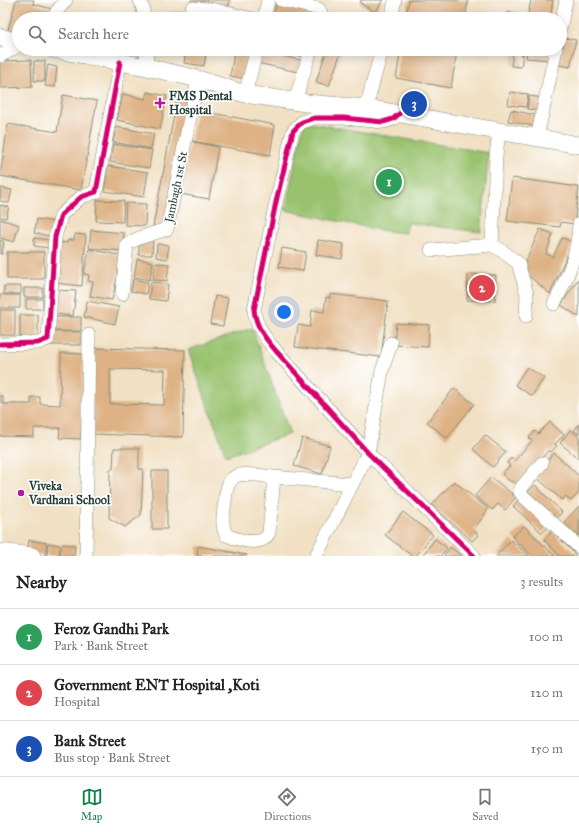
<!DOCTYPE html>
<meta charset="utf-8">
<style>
body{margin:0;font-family:"IM FELL Great Primer",serif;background:#f6f6f6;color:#222}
.you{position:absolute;left:284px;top:312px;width:14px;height:14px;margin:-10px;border:3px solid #fff;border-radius:50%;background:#1a73e8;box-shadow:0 0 0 6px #1a73e833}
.badge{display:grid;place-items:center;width:26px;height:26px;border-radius:50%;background:#0b8043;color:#fff;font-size:13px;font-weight:700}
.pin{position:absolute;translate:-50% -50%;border:2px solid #fff;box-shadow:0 1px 4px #0006}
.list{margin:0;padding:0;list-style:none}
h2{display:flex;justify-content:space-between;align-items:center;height:52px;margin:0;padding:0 16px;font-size:17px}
h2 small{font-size:13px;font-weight:400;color:#767676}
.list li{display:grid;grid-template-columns:26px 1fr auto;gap:12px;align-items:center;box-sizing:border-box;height:56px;padding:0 16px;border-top:1px solid #e0e0e0}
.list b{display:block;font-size:15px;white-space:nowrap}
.list p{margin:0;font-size:13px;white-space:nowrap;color:#767676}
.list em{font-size:13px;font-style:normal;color:#767676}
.icon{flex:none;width:22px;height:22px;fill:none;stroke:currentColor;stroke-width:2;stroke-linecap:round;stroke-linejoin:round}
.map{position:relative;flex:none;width:579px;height:556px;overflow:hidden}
.search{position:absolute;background:#fff;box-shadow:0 2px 10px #0003;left:12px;right:12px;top:12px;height:44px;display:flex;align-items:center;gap:10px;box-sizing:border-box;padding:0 14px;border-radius:22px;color:#767676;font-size:15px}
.sheet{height:220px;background:#fff}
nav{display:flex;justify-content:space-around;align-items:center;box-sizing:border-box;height:56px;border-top:1px solid #e0e0e0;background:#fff;font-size:11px;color:#767676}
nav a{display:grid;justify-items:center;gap:2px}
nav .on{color:#0b8043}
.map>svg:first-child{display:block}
</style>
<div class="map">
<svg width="579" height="556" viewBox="0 0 579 556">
<rect width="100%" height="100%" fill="#fff"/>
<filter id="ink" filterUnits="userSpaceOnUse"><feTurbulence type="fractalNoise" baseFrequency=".025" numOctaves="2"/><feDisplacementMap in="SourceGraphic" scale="8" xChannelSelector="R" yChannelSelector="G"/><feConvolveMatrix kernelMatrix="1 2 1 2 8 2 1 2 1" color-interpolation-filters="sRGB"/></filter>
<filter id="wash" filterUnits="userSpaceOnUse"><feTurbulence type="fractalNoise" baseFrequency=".012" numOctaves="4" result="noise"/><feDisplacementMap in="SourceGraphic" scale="16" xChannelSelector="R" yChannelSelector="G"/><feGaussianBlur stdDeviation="0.9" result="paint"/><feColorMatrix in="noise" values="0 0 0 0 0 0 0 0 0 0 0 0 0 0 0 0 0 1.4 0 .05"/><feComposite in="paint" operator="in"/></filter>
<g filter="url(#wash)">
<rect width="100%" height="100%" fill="#f1e0c3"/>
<path fill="#99c26e" stroke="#5c8051" d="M304 122 489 153 481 232 408 223 406 233 384 231 285 210Z
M252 328 290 434 226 456 188 350Z"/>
<g id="blocks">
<path fill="#deb285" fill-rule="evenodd" d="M16 0H34L33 4 52 9 47 19H19V36L7 34Z
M191 0H208V4L191 3Z
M211 0H230L229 6H211Z
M361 0H383L375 12 360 3Z
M409 0H463L468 1 465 19H405Z
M531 0H553L550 19H527Z
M277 1 314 10 312 19H273Z
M185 11 186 19H170V12Z
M507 12 524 16 523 19H505Z
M565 38 576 40 570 67 559 65Z
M186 49H207L204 66 184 63Z
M235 49H253L247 79 230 76Z
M271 49H307L305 57Z
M327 49H342L329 86 316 82Z
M401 49H442L457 51 451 88 396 78Z
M527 49H551L550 60 526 58Z
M259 50 304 61 302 73 257 63Z
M513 53 523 54 521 67 511 66Z
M31 60 32 87 0 88V61Z
M34 61H45V81H34Z
M48 65 57 67 55 87 45 86Z
M147 92 167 96 160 129 117 120 123 94 145 99Z
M510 92 528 94 526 107 508 105Z
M63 95 97 101 81 190 0 176 8 124 57 132Z
M529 96 543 98 541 111 527 109Z
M177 99 189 102 165 228 153 226Z
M196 110 275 125 270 155 191 141Z
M511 110 536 115 533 126 508 121Z
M116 127 154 134 151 149 113 142Z
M190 141 218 147 209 199 180 194Z
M113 144 152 150 149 168 110 162Z
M108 166 148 172 144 197 104 191Z
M512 178 579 187 574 224 561 222 560 227 507 221Z
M1 188 12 190 9 203 0 201Z
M97 200 124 201 123 222 96 221Z
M126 203 146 204 145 226 125 225Z
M0 205 9 207 6 218 0 217Z
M0 219 19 225 14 242 0 238Z
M37 219 54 222 51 236 34 233Z
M540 229 553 234 546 254 553 257 562 238 573 242 550 294 522 270Z
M91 230 124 233 122 251 89 248Z
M75 234 86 235 82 286 54 283 58 242 67 243 68 240H74Z
M34 238 50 240 49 248 34 246Z
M0 240 4 242 2 254H0Z
M139 240H153L152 255H139Z
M318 240 344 244 342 259 316 255Z
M157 244 169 245 167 259 156 257Z
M282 248 306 252 303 271 279 267Z
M89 249 122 256 112 300 90 296 93 282 88 281 89 275 84 274Z
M7 252H44V279H7Z
M137 259 153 262 150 280 134 277Z
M155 263 169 264 167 281 153 280Z
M468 274 496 275 495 301 467 300Z
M579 278V317L561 305Z
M133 279 148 282 146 294 131 291Z
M151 282 168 284 166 301 149 299Z
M4 286H21V294H4Z
M24 288H43V297H24Z
M56 290 76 291 73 316 54 314Z
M330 294 388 301 381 357 295 347 298 325 310 327 312 310 324 312 326 297 330 298Z
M0 295H20V308H0Z
M215 296 228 298 223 326 210 324Z
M26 299H43V309H26Z
M87 301 119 307 115 324 84 317Z
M0 310H15V335H0Z
M20 315H38V339H20Z
M50 317H81V331H50Z
M396 323 429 325 428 347 394 345Z
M49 332H81V345H49Z
M93 348 185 350 183 437 91 434ZM110 369 165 370 164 405 110 404Z
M61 353 83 354 81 439 59 438 60 428H34V437L0 436V396H3V404H31V397H40V404L60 405Z
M527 367 544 378 532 396 515 385Z
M454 388 474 404 447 438 427 422Z
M550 422 564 435 555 444 557 446 551 452 549 450 517 485 512 481 511 482 503 475V472L510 466 507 463 511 458 514 461 532 441 529 438 535 431 538 434Z
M579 424V434L574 431Z
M570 430 579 437V459L560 443Z
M485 435 506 452 493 467 473 449Z
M302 438 330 446 322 474 294 466Z
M114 448H139V469H143L141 515 125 527 109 518 110 469H113Z
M554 453 579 476V492L571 501 566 496 562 500 534 475Z
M152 471H167V529H152Z
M491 477 516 497 505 510 498 504 492 510 475 496Z
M454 481 488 509 474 530 478 535 472 541 432 505Z
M535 485 562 512 554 521 526 494Z
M521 497 550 525 542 533 513 506Z
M579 506V536L564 522Z
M403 512 433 535 416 556H412L385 535Z
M524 526 555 556H532L512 537Z
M552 531 576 555 575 556H560L544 540Z
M435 539 447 548 441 556H422Z
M29 540 47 543 45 556 27 554Z
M511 540 529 556H496Z
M48 543 60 545 59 556H47Z
M62 544 75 545 74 556H60Z
M198 546 247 555V556H197Z
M450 547 462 556H444Z"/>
</g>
</g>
<g filter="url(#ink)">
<use href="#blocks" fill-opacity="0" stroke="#888e7c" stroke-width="1"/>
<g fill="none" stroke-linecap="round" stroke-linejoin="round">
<defs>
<path id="minor" d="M140 0 143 9 144 19
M281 0 319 9 321 13 319 19
M192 8 211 9 252 19
M53 19 57 11 66 0
M264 19 268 0
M391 19 395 0
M560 29 566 0
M146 49 147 67
M0 56 19 45
M245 94 257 49
M295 101 311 49
M366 108 382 49
M399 114 393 119 383 122 344 118H314L302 122 293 131 276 202 254 310C256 327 265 338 276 351L368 453 474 556
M499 131 496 156 492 245 501 250 518 263 527 294 526 316
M537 138 556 49
M431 250 492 245
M122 294 127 244 139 238 167 229 198 79
M554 304C567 279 578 253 579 224
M0 344 38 343 48 339 55 237 61 215 81 197 96 192 120 62
M542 463 521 488 520 492 524 497 579 547
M274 477 269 533C267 536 265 539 262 540 251 544 236 539 226 535 221 525 223 514 225 502 226 492 227 478 239 475 248 473 264 476 273 477 299 479 326 482 352 484
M86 556 89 335
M316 556 368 453 382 371 391 343"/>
<path id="major" d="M0 37 19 42
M52 49 147 67 198 79 245 94 306 103 366 108 579 145
M0 552 32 556"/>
</defs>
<use href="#minor" stroke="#888e7c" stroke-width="14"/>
<use href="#major" stroke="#888e7c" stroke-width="18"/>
<use href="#minor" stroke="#fff" stroke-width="13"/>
<use href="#major" stroke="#fff" stroke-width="17"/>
<defs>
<path id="cycleway" d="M399 114 393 119 383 122 344 118H314L302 122 293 131 276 202 254 310C256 327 265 338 276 351L368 453 474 556
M0 344 38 343 48 339 55 237 61 215 81 197 96 192 120 62"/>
</defs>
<use href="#cycleway" stroke="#fff" stroke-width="8"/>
<use href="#cycleway" stroke="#d6006c" stroke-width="5"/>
</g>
</g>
<g fill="#b5179e" stroke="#fff" stroke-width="1.5">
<path d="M158 97h4v4h4v4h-4v4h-4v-4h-4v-4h4z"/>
<circle cx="21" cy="493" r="4"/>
</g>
<g text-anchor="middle" stroke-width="3.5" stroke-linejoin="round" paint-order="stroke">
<g font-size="12" font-weight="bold" fill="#1f3d34" stroke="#fff" text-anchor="start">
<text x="169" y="100">FMS Dental<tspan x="169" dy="14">Hospital</tspan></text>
<text x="29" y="490">Viveka<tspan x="29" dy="14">Vardhani School</tspan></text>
</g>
<g font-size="12" fill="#1f3d34" stroke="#fff">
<text transform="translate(176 187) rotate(-78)" y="4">Jambagh 1st St</text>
</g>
</g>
</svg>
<div class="you"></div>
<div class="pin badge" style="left:389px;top:182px;background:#2e9e5b">1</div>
<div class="pin badge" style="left:482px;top:288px;background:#e0444e">2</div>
<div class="pin badge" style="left:414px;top:104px;background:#1a4fb4">3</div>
<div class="search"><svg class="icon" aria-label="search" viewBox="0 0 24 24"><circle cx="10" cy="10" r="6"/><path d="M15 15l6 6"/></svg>Search here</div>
</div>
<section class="sheet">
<h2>Nearby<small>3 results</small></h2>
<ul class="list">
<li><span class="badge" style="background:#2e9e5b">1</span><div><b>Feroz Gandhi Park</b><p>Park · Bank Street</p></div><em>100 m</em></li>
<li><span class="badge" style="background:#e0444e">2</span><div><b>Government ENT Hospital ,Koti</b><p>Hospital</p></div><em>120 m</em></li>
<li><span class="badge" style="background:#1a4fb4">3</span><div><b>Bank Street</b><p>Bus stop · Bank Street</p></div><em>150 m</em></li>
</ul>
</section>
<nav>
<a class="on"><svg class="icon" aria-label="map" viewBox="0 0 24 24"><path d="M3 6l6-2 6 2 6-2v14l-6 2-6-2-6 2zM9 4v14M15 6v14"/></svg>Map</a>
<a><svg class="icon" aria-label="directions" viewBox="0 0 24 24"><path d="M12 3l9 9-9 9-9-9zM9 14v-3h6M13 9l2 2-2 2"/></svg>Directions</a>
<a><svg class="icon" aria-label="saved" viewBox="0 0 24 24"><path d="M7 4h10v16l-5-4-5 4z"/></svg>Saved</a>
</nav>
